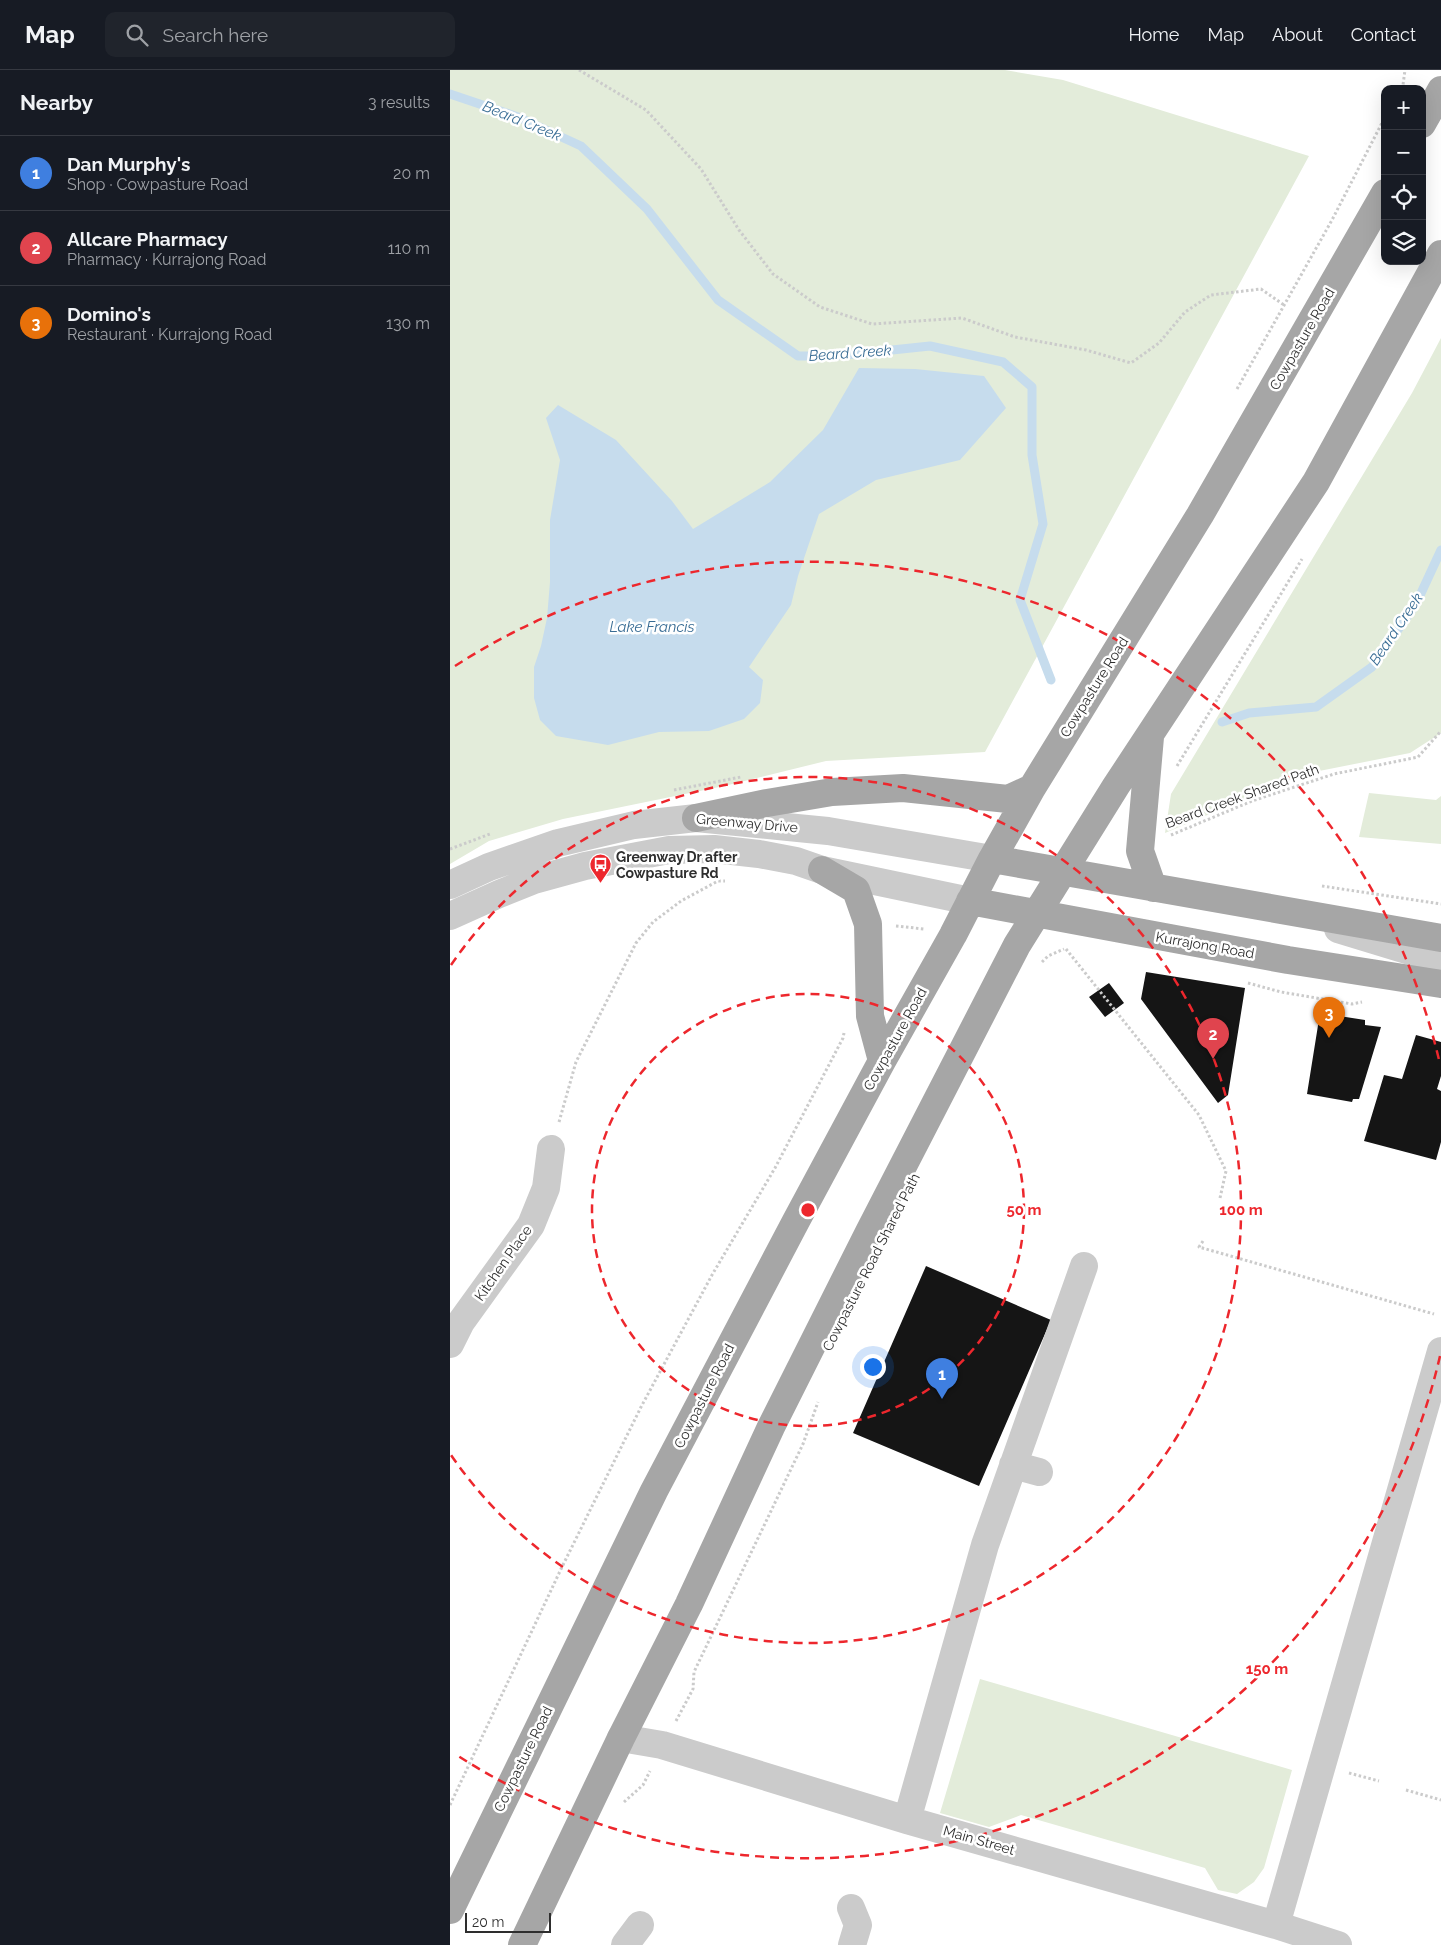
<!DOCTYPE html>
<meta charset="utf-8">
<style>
body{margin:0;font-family:Raleway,sans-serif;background:#20242c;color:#f1f3f6}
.controls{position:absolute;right:15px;top:15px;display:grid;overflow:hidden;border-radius:10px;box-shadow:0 5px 20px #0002}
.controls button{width:45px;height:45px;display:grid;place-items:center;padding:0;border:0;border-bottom:1px solid #363941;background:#171b24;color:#f1f3f6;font:25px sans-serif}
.scale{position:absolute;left:15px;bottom:12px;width:86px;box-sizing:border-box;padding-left:5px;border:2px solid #2e2e2e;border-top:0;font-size:14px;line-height:18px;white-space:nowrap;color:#2e2e2e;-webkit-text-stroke:4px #fff;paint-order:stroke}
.you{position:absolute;left:422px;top:1296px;width:18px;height:18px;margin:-12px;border:4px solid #fff;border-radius:50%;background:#1a73e8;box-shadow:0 0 0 8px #1a73e833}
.badge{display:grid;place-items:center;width:32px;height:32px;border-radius:50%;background:#ed272d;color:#fff;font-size:16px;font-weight:700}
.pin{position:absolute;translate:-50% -41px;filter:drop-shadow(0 1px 2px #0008)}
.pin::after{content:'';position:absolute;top:26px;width:18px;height:15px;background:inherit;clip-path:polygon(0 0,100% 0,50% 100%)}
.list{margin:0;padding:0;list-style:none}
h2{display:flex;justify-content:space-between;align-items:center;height:65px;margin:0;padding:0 20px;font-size:21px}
h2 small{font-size:16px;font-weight:400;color:#9ea1a6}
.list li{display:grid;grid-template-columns:32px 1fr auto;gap:15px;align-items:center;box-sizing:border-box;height:75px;padding:0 20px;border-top:1px solid #363941}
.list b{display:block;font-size:19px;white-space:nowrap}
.list p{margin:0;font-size:16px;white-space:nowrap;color:#9ea1a6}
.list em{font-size:16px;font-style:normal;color:#9ea1a6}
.icon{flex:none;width:28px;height:28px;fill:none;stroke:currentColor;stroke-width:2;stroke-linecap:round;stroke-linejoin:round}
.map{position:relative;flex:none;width:991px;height:1875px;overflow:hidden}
header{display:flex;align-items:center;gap:30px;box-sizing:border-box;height:70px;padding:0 25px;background:#171b24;border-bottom:1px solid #363941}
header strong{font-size:24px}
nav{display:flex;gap:28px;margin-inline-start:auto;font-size:18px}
.search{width:350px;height:45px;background:#20242c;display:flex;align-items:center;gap:12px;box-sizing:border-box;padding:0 18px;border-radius:10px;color:#9ea1a6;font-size:19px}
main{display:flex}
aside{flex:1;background:#171b24}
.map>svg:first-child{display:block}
</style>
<header>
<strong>Map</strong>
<div class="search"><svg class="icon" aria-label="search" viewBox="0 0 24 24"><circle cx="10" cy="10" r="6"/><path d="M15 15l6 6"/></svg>Search here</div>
<nav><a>Home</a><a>Map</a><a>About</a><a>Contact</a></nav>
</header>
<main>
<aside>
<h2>Nearby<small>3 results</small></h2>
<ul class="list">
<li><span class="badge" style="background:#3f7fe0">1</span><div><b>Dan Murphy's</b><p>Shop · Cowpasture Road</p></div><em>20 m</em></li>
<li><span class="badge" style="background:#e0444e">2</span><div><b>Allcare Pharmacy</b><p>Pharmacy · Kurrajong Road</p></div><em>110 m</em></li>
<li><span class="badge" style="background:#e8710a">3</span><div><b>Domino's</b><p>Restaurant · Kurrajong Road</p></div><em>130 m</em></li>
</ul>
</aside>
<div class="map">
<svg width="991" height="1875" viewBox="0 0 991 1875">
<rect width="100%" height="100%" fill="#fff"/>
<path fill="#e3ecda" d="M0 0H555L613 10 859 86 535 682 376 691 274 716 113 749 39 771 0 794Z
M991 268V663L960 683 854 704 715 763 721 724 962 323Z
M919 723 986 730 991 726V774L909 767Z
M530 1609 842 1700 814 1798 804 1812 787 1824 768 1820 755 1798 571 1745 539 1757 490 1743Z"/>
<path fill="#c6dced" d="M409 298 465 299 534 306 556 338 510 390 426 410 369 444 348 506 341 535 299 597 313 610 310 633 294 649 259 661 209 662 158 675 106 666 90 650 84 628V597L91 576 97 548 100 512V450L110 390 96 348 108 335 166 370 222 431 243 459 320 412 373 360Z"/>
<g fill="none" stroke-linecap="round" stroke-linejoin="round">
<path stroke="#c6dced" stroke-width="9" d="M0 24 68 47 131 76 197 139 268 230 348 286H385L480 276 553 292 582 317V385L593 454 570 530 601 610
M772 652 799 643 866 637 922 597 966 534 991 480"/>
</g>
<path fill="#151515" d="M696 902 795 918 778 1025 768 1033 691 929Z
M659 913 674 933 655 947 639 927Z
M870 943 915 950V955L931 957 909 1029H903L902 1032 857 1024Z
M966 965 991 972V1006L987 1019 991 1021V1072L986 1090 914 1071 934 1005 952 1009Z
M476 1196 601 1250 529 1416 403 1363Z"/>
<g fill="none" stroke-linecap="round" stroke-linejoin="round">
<path stroke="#cbcbcb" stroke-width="3" stroke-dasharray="2.5 2.5" stroke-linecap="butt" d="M129 0 196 40 251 99 289 160 323 204 370 237 422 254 512 248 565 267 636 280 681 293 709 273 735 242 761 225 811 219 834 235
M951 19 953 15 955 0
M787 319 882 150 935 47
M727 696 852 489
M224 720 291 707
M721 765 802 731 884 704 968 687 991 661
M0 779 40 764
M872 816 991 834
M446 856 474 859
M616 879 749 1045 776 1101 770 1128
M592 892 598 886 614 879
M798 913 831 922 902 934 912 932
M109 1052 126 992 186 873 203 852 231 831 268 811H275
M753 1171 749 1177 984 1244
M226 1651 243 1619 244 1602 353 1374 368 1332
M899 1703 929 1711
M956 1720 991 1730
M174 1732 193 1715 200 1701
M0 1735 111 1499 191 1337 262 1205 325 1098 393 968 394 963"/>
<path stroke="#cbcbcb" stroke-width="28" d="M0 815 39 797 108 773 184 755 246 748 378 761 542 789
M0 846 49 824 84 810 135 796 219 780 264 779 309 784 346 791 372 800 520 831
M888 859 980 887 991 889
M0 1274 11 1252 81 1155 96 1118 101 1079
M563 1395 589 1402
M171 1668 212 1675 457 1750 826 1855 888 1875
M457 1750 535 1475 634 1196
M401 1838 408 1855 402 1875
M826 1855 991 1281
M175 1875 190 1855"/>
<path stroke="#a6a6a6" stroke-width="28" d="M972 54 991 20
M700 667 690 781 703 818
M246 748 317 733 382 722 453 718 558 729 582 718
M542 789 991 868
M372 800 406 820 418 854 420 946 432 991
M520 831 838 890 991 914
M0 1840 204 1421 346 1151 432 991 503 865 542 789 582 718 750 445 935 123
M72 1875 171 1668 239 1534 321 1357 419 1162 567 875 666 716 866 412 991 184"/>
</g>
<g fill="none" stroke="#ed272d" stroke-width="2.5" stroke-dasharray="9 6">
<circle cx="358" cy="1140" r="216"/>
<path d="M1 895A433 433 0 1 1 1 1385"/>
<path d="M990 1286A649 649 0 0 1 5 1684M5 596A649 649 0 0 1 990 994"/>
</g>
<defs>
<symbol id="bus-pin" viewBox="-11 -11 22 30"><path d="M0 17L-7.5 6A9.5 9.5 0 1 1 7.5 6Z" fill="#ed272d" stroke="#fff"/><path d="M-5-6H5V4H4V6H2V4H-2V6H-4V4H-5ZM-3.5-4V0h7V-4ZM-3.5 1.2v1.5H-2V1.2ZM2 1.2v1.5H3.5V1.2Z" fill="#fff"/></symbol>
</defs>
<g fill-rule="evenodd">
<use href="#bus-pin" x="138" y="782" width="25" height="34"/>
</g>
<g text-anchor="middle" stroke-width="5" stroke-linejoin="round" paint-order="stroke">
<g font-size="14" fill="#2e2e2e" stroke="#fff">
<text transform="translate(852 269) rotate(-60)" y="5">Cowpasture Road</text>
<text transform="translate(644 617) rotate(-58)" y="5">Cowpasture Road</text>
<text transform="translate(792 726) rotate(-20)" y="5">Beard Creek Shared Path</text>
<text transform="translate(297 753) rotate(5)" y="5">Greenway Drive</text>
<text transform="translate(755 875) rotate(10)" y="5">Kurrajong Road</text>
<text transform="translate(445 969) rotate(-61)" y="5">Cowpasture Road</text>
<text transform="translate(421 1192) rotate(-63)" y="5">Cowpasture Road Shared Path</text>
<text transform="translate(53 1193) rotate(-55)" y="5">Kitchen Place</text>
<text transform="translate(254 1326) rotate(-63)" y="5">Cowpasture Road</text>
<text transform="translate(73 1689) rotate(-64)" y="5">Cowpasture Road</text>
<text transform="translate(529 1770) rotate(16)" y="5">Main Street</text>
</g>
<g font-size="14" font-weight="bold" fill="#2e2e2e" stroke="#fff" text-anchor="start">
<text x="166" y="792">Greenway Dr after<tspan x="166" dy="16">Cowpasture Rd</tspan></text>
</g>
<g font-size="15" font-style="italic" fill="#386c94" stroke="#fff">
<text transform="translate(72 51) rotate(22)" y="5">Beard Creek</text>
<text transform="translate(400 283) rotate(-4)" y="5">Beard Creek</text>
<text x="202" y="562">Lake Francis</text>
<text transform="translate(946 559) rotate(-56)" y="5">Beard Creek</text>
</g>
</g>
<circle cx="358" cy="1140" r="8" fill="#ed272d" stroke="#fff" stroke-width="2.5"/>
<g font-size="15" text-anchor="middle" font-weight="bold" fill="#ed272d" stroke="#fff" stroke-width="5" stroke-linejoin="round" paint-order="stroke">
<text x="574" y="1145">50 m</text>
<text x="791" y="1145">100 m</text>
<text x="817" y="1604">150 m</text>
</g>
</svg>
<div class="controls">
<button>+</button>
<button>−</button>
<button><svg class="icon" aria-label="locate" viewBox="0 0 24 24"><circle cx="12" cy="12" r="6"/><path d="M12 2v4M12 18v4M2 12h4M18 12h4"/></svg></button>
<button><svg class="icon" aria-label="layers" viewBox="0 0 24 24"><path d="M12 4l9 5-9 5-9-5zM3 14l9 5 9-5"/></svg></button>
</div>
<div class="scale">20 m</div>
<div class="you"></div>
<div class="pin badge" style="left:492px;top:1329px;background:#3f7fe0">1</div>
<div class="pin badge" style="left:763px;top:989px;background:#e0444e">2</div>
<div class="pin badge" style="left:879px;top:968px;background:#e8710a">3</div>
</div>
</main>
